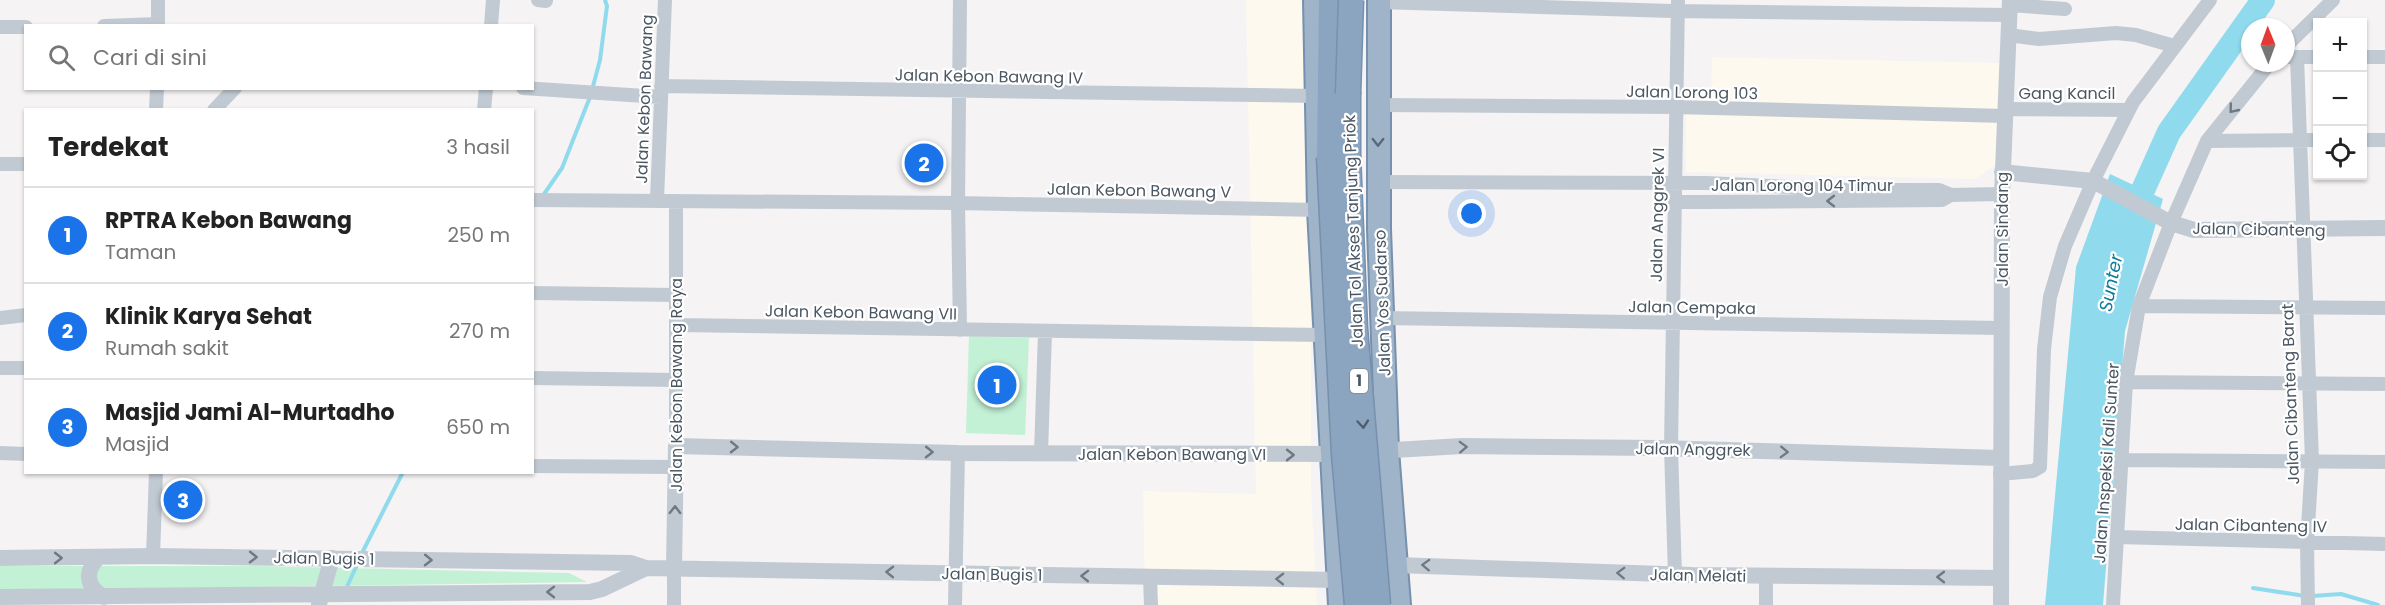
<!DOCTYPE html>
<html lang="id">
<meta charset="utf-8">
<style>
body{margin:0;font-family:Poppins,sans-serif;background:#f2f2f2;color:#222}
.controls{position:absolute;right:18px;top:18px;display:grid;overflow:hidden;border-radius:0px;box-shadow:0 2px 4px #0004}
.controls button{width:54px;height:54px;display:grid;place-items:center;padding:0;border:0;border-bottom:2px solid #e0e0e0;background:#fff;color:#222;font:30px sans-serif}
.compass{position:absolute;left:2241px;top:18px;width:54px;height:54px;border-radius:50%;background:#fff;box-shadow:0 2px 4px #0004;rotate:359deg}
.you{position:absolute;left:1472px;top:214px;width:21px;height:21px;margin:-15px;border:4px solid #fff;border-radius:50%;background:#1a73e8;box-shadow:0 0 0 9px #1a73e833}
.badge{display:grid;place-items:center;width:39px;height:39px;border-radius:50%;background:#1a73e8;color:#fff;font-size:20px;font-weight:700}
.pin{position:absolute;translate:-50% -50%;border:3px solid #fff;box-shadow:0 2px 6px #0006}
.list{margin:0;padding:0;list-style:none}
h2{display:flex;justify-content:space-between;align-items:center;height:78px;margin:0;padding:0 24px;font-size:26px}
h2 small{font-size:20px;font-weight:400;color:#767676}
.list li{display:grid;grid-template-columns:39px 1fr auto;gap:18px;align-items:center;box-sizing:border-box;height:96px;padding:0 24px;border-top:2px solid #e0e0e0}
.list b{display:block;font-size:22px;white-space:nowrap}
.list p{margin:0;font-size:20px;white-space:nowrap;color:#767676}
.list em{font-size:20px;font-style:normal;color:#767676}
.icon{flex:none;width:33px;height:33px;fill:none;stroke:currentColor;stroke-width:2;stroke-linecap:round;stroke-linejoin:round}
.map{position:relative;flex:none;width:2385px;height:605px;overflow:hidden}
.search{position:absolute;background:#fff;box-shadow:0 2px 4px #0004;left:24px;top:24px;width:510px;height:66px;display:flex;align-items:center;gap:15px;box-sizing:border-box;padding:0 21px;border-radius:0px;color:#767676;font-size:22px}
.panel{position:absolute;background:#fff;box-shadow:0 2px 4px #0004;left:24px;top:108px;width:510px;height:366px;border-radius:0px}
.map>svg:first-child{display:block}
</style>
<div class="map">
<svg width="2385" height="605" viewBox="0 0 2385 605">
<rect width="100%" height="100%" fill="#f5f3f3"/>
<path fill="#fdf9ef" d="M1246 0H1311V488L1317 605H1145L1143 491 1256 494Z
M1712 57 2001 63 1998 163 1975 179 1686 172V99H1711Z"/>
<path fill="#c3f1d5" d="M969 336 1029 338 1025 435 966 433Z
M0 566H255L569 573 587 582 0 591Z"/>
<path fill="#90daee" d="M2110 174 2163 199 2125 331 2103 605H2045L2076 267Z"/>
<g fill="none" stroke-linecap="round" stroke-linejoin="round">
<path stroke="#90daee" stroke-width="4" d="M592 90 600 60 607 6 605 0
M542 197 562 168 590 97
M361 555 403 472
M2253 588 2305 596
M345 591 357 565
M2312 596 2341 594 2378 605"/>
<path stroke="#90daee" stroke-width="24" d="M2130 219 2169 132 2263 0"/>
<defs>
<path id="trunk" d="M1315 0 1319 210 1340 605
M1379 0V229L1387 450 1399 605"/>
<path id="motorway" d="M1348 156V94
M1329 157 1331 0"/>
</defs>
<use href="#trunk" stroke="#7690ad" stroke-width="26"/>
<use href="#motorway" stroke="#7690ad" stroke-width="27"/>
<path stroke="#c1cad2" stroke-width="14" d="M538 0 546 1
M1379 2 1672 11 2009 15
M2009 5 2065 9
M104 26 158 24
M158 26V0
M491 26 493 0
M0 27H26
M2008 35 2039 39 2116 33 2136 35 2174 46
M2286 46 2333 0
M2286 57H2318
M2297 57 2312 461 2307 543 2308 605
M2362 57H2385
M661 86 1317 96
M523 88 660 97
M1379 105 1675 107 2004 116
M2005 109 2129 110
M156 110 157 88
M214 110 235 88
M484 110 486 88
M2362 140H2385
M2207 141 2318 140
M0 164H26
M1379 182 1707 183 1849 190H1939L1951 195 2002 194
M1670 196 1674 202H1707L1942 200 1951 195
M532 200 958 203 1319 210
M657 200 665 0
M532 293 676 295
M2139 306 2385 308
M0 318 26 315
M1383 318 2002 328
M677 325 1325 335
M960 330 958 203 960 0
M0 368H26
M532 378 676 380
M2126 382 2385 384
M676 446V201
M0 453 26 454
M1041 453 1045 332
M2122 460 2385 462
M532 466 675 467
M2000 474 2033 471 2040 467 2044 349 2050 297 2065 246 2093 181 2133 102 2210 0
M2117 537 2385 544
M153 556 156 472
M674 568V605
M1675 575 1671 448 1678 0
M1766 576V605
M1150 577 1151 605
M955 605 958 453
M2113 605 2126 382 2139 306 2171 223 2207 141 2270 63"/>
<path stroke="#c1cad2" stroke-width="16" d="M2002 172 2093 181 2171 223 2194 230 2385 228
M1377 451 1462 446 1659 448 2000 458
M99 557C84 571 86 587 104 597
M0 558 153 556 631 563 646 568 1338 580
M1396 565 1692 575 2000 578
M674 568 676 446 958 453 1343 454
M0 597 590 592 602 589 646 568
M319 604 332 558
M2001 605 2002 194 2010 0"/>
<use href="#trunk" stroke="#9fb4c9" stroke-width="22"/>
<use href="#motorway" stroke="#8ba5c1" stroke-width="24"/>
<defs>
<path id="motorway-bridge" d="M1348 94 1351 0
M1348 156 1355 328 1378 605
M1329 157 1344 454 1357 605"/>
</defs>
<use href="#motorway-bridge" stroke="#7690ad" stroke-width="27" stroke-linecap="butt"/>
<use href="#motorway-bridge" stroke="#8ba5c1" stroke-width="24"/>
</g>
<defs><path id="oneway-chevron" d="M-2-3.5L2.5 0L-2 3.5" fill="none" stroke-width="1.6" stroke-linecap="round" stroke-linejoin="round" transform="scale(1.5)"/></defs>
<g stroke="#6e7983">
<use href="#oneway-chevron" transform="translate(2233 109) rotate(129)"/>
<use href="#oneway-chevron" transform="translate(1831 201) rotate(180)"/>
<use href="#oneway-chevron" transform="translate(734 447) rotate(1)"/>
<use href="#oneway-chevron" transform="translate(1463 447) rotate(-2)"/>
<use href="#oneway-chevron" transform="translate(929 452) rotate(1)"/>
<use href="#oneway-chevron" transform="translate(1784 452) rotate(2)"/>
<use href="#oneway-chevron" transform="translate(1290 455)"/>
<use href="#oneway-chevron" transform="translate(675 510) rotate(-89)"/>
<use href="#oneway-chevron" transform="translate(253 557) rotate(1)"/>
<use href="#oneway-chevron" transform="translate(58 558)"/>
<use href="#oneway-chevron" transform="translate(428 560) rotate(1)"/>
<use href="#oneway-chevron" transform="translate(1426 565) rotate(-178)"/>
<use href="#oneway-chevron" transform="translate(890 572) rotate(-179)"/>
<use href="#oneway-chevron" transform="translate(1621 573) rotate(-178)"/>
<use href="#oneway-chevron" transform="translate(1085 576) rotate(-179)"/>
<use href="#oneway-chevron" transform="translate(1941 577) rotate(-180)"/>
<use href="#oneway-chevron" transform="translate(1280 579) rotate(-179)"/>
<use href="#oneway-chevron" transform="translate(551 592) rotate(180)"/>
</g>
<use stroke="#5b6976" href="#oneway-chevron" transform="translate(1378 142) rotate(90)"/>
<use stroke="#505e6b" href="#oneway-chevron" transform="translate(1363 424) rotate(85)"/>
<g text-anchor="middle" stroke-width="4.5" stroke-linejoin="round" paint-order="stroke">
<rect fill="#fff" stroke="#808990" stroke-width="1.5" x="1350" y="369" width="18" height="24" rx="4.5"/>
<g font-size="15" font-weight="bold" fill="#4a5661">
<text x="1359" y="386">1</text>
</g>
<g font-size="16" fill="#4a5661" stroke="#fff">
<text transform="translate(989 76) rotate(1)" y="6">Jalan Kebon Bawang IV</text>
<text transform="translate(1692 92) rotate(1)" y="6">Jalan Lorong 103</text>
<text x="2067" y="99">Gang Kancil</text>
<text transform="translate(644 99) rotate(-88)" y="6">Jalan Kebon Bawang</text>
<text x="1802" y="191">Jalan Lorong 104 Timur</text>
<text transform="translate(1139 190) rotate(1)" y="6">Jalan Kebon Bawang V</text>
<text transform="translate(1657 215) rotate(-89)" y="6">Jalan Anggrek VI</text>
<text transform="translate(2002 229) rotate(-90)" y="6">Jalan Sindang</text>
<text transform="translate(2259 229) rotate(1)" y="6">Jalan Cibanteng</text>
<text transform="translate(1353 231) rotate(-92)" y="6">Jalan Tol Akses Tanjung Priok</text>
<text transform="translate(1382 303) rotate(-92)" y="6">Jalan Yos Sudarso</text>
<text transform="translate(1692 307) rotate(1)" y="6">Jalan Cempaka</text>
<text transform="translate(861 312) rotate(1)" y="6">Jalan Kebon Bawang VII</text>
<text transform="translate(676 385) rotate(-90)" y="6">Jalan Kebon Bawang Raya</text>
<text transform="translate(2290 394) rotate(-92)" y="6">Jalan Cibanteng Barat</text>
<text transform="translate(1693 449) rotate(1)" y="6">Jalan Anggrek</text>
<text x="1172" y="460">Jalan Kebon Bawang VI</text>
<text transform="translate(2106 463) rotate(-86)" y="6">Jalan Inspeksi Kali Sunter</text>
<text transform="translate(2251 525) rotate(1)" y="6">Jalan Cibanteng IV</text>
<text transform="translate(324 558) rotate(1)" y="6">Jalan Bugis 1</text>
<text transform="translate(992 574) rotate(1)" y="6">Jalan Bugis 1</text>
<text transform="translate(1698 575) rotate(1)" y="6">Jalan Melati</text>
</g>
<g font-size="18" font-style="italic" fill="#0c7c9b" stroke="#fff">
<text transform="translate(2111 283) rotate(-79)" y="6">Sunter</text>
</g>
</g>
</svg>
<div class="controls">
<button>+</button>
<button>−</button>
<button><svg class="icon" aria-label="locate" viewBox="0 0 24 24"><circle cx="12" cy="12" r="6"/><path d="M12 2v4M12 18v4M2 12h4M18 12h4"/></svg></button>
</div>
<svg class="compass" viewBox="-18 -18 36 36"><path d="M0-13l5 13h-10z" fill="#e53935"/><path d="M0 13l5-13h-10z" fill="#767676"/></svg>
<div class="you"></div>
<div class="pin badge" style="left:997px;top:385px">1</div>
<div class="pin badge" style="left:924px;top:163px">2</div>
<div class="pin badge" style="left:183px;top:500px">3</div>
<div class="search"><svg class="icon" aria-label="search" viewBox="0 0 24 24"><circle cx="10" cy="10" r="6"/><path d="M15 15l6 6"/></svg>Cari di sini</div>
<section class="panel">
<h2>Terdekat<small>3 hasil</small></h2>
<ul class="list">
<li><span class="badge">1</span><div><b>RPTRA Kebon Bawang</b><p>Taman</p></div><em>250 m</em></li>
<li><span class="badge">2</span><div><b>Klinik Karya Sehat</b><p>Rumah sakit</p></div><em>270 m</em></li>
<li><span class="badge">3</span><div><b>Masjid Jami Al-Murtadho</b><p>Masjid</p></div><em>650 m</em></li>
</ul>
</section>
</div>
